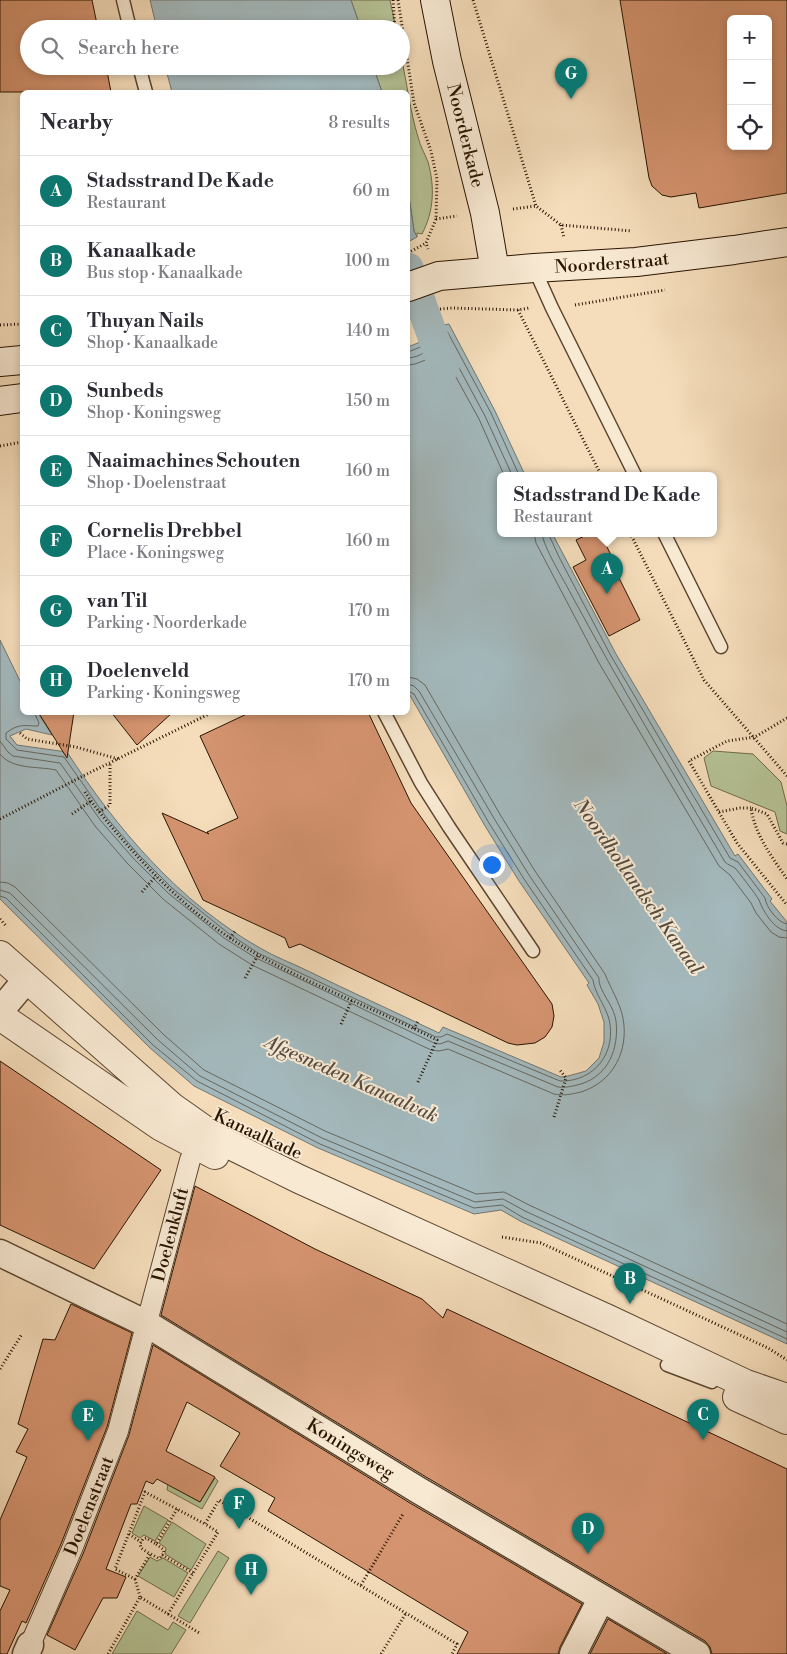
<!DOCTYPE html>
<meta charset="utf-8">
<style>
body{margin:0;font-family:"Libre Bodoni",serif;background:#f2f2f3;color:#2b2b33}
.controls{position:absolute;right:15px;top:15px;display:grid;overflow:hidden;border-radius:8px;box-shadow:0 2px 8px #0003}
.controls button{width:45px;height:45px;display:grid;place-items:center;padding:0;border:0;border-bottom:1px solid #e1e1e2;background:#fff;color:#2b2b33;font:25px sans-serif}
.you{position:absolute;left:491px;top:864px;width:18px;height:18px;margin:-12px;border:4px solid #fff;border-radius:50%;background:#1a73e8;box-shadow:0 0 0 8px #1a73e833}
.badge{display:grid;place-items:center;width:32px;height:32px;border-radius:50%;background:#0f766e;color:#fff;font-size:16px;font-weight:700}
.pin{position:absolute;translate:-50% -41px;filter:drop-shadow(0 1px 2px #0008)}
.pin::after{content:'';position:absolute;top:26px;width:18px;height:15px;background:inherit;clip-path:polygon(0 0,100% 0,50% 100%)}
.popup{position:absolute;left:497px;top:472px;width:220px;height:65px;box-sizing:border-box;display:grid;place-content:center;border-radius:8px;background:#fff;filter:drop-shadow(0 1px 4px #0005);font-size:16px;white-space:nowrap;color:#7c7c81}
.popup b{font-size:19px;color:#2b2b33}
.popup::after{content:'';position:absolute;left:50%;top:100%;margin-left:-10px;border:10px solid transparent;border-top-color:#fff}
.list{margin:0;padding:0;list-style:none}
h2{display:flex;justify-content:space-between;align-items:center;height:65px;margin:0;padding:0 20px;font-size:21px}
h2 small{font-size:16px;font-weight:400;color:#7c7c81}
.list li{display:grid;grid-template-columns:32px 1fr auto;gap:15px;align-items:center;box-sizing:border-box;height:70px;padding:0 20px;border-top:1px solid #e1e1e2}
.list b{display:block;font-size:19px;white-space:nowrap}
.list p{margin:0;font-size:16px;white-space:nowrap;color:#7c7c81}
.list em{font-size:16px;font-style:normal;color:#7c7c81}
.icon{flex:none;width:28px;height:28px;fill:none;stroke:currentColor;stroke-width:2;stroke-linecap:round;stroke-linejoin:round}
.map{position:relative;flex:none;width:787px;height:1654px;overflow:hidden}
.search{position:absolute;background:#fff;box-shadow:0 2px 8px #0003;left:20px;top:20px;width:390px;height:55px;display:flex;align-items:center;gap:12px;box-sizing:border-box;padding:0 18px;border-radius:28px;color:#7c7c81;font-size:19px}
.panel{position:absolute;background:#fff;box-shadow:0 2px 8px #0003;left:20px;top:90px;width:390px;height:625px;border-radius:8px}
.map>svg:first-child{display:block}
</style>
<div class="map">
<svg width="787" height="1654" viewBox="0 0 787 1654">
<rect width="100%" height="100%" fill="#f5ddbb"/>
<filter id="stains"><feTurbulence type="fractalNoise" baseFrequency=".004" numOctaves="4"/><feColorMatrix values="0 0 0 0 .2 0 0 0 0 .09 0 0 0 0 .02 0 0 0 .5 -.17"/></filter>
<radialGradient id="worn" r=".72"><stop offset=".6" stop-color="#630" stop-opacity="0"/><stop offset="1" stop-color="#630" stop-opacity=".3"/></radialGradient>
<path fill="#b5c295" stroke="#6f6b4a" d="M351 0H390L396 29H361Z
M401 56C407 83 410 111 418 137 420 146 425 154 428 162 435 187 434 211 422 234L417 233V237L414 231 408 190V92H382L373 66H401Z
M713 751 753 754 781 782 787 806V834L780 831 775 812 711 786 704 758Z
M215 1478 218 1481 202 1509 167 1490 168 1484 200 1502Z
M144 1506 168 1520 155 1541 144 1535 140 1538 132 1533Z
M172 1522 206 1544 191 1570 165 1554 166 1548 159 1543Z
M218 1551 229 1558 190 1623 178 1616Z
M150 1557 157 1561 163 1558 188 1573 174 1597 138 1576Z
M137 1611 168 1630 173 1622 186 1630 171 1654H112Z"/>
<path fill="#a3b8bc" stroke="#727671" d="M150 0H351L361 29H157Z
M165 66H373L382 92H172Z
M408 190 414 231 417 237 408 242Z
M449 324 495 411 525 475H501V533H552L616 654 735 856 738 854 772 899 770 901 787 922V1344L520 1221 501 1210 474 1214 318 1148 194 1086 150 1048 0 899V640L22 685V712L38 713 52 735 26 729 10 736 17 745 67 752C117 829 179 902 260 948 275 957 292 963 308 971 351 992 395 1012 439 1033L443 1027 561 1077 568 1076 586 1071 599 1058 604 1042V1022L598 1004 587 985 589 983 519 881 485 826 408 692V347L420 342 417 330Z"/>
<g fill="none" stroke-linecap="round" stroke-linejoin="round">
<path stroke="#66665e" stroke-width="1" d="M408 352 423 346 425 342 424 336 426 334 447 331 491 413 519 475
M408 358C421 357 429 351 433 339L443 338 485 416 512 475
M408 365 415 364 428 359 438 350H441L479 419 504 475
M534 533 536 543 599 663 719 866 730 875 751 903 756 913 771 932 779 937 787 938
M542 533C543 547 564 580 571 594 620 685 673 773 725 862 728 865 732 866 735 868 738 871 757 896 759 900 763 911 774 930 787 931
M548 533 559 557 611 656 730 858 738 862 765 898C766 907 778 923 787 924
M34 712 39 723 38 726C24 726 19 723 6 733V739L17 750 64 757 106 817 138 854 172 888 228 933 258 953 436 1037H441L447 1034 560 1081C594 1082 617 1053 609 1019 605 1005 595 994 593 980L524 879 489 823 414 694 408 691
M0 741 8 752 13 756 60 763 101 821 133 858 168 893 224 938 256 958 434 1043 440 1044 448 1041 558 1087C566 1088 573 1086 581 1084 609 1075 619 1048 616 1021 614 1007 604 997 600 985 599 983 599 980 599 978L529 875 495 820 419 691 414 686 408 684
M0 754C12 770 38 766 56 770L95 826 127 863 163 899 219 944 252 965 431 1050 439 1051 448 1049 554 1094C564 1096 572 1094 581 1092 613 1082 629 1051 623 1018 620 1003 611 989 605 974L535 871 501 816 425 685 417 679 408 677
M0 882 8 883 15 887 163 1034 204 1070 325 1131 476 1194 504 1192 529 1205 787 1324
M0 890 10 893 158 1040 200 1076 322 1138 475 1202 503 1199 525 1211 787 1332
M0 896 6 898 153 1045 197 1081 320 1144 474 1208 502 1205 522 1217 787 1339"/>
<path stroke="#a3b8bc" stroke-width="31" d="M408 268 444 367"/>
</g>
<path fill="#d59470" stroke="#291400" fill-rule="evenodd" d="M0 0H92L98 29H29V66H106L111 92H0Z
M620 0H787V193L699 208 696 193 671 197 662 195 652 186 649 178ZM731 19H768V146H731Z
M591 533H600L613 559 610 560 640 620 609 636 573 567 586 560 576 540Z
M38 712H74L67 758Z
M111 712H173L137 745Z
M251 712H368L411 803 552 1004 554 1016 552 1027 545 1037 535 1043 517 1045 508 1043 300 944 289 948 285 938 203 900 162 813 209 834 207 832 238 818 200 736Z
M0 1061 161 1170 94 1269 0 1225Z
M195 1186 315 1249 422 1299 443 1318 447 1309 787 1469V1654H712L710 1647 705 1641 426 1477 161 1315Z
M71 1304 132 1333 107 1427 61 1544 26 1623 22 1621 7 1654H0V1611L10 1590 0 1586V1520L27 1457 16 1452 28 1429 18 1424 43 1339 55 1340Z
M153 1345 410 1503 582 1604 560 1647 558 1654H457L468 1632 268 1511 275 1498 220 1466 240 1433 187 1402 166 1451 215 1477 200 1502 157 1479 153 1484 146 1481 137 1504H131L106 1569 126 1577 117 1598H103L75 1650 47 1635 83 1554 129 1435Z
M608 1619 667 1654H590Z"/>
<g fill="none" stroke-linecap="round" stroke-linejoin="round">
<defs>
<path id="service" d="M123 0 130 29
M139 66 146 92
M534 268 552 308 635 475
M664 533 721 647
M384 712 421 783 449 827 533 951
M667 1365 712 1382"/>
<g id="pedestrian">
<path id="s1" d="M30 1645 72 1549 118 1431 190 1160 197 1147"/>
</g>
<g id="minor">
<path d="M0 1011 27 979"/>
<path id="s2" d="M0 1253 147 1324 418 1490 697 1654"/>
<path d="M26 1654 30 1645"/>
<path d="M573 1654 601 1599"/>
</g>
<path id="tertiary" d="M0 955 172 1107 216 1138 299 1179 608 1319 746 1384 787 1398
M0 1016 160 1126 215 1155
M737 1397 787 1420"/>
<g id="secondary">
<path id="s3" d="M435 0 447 61 485 213 495 271"/>
<path id="s4" d="M408 287 439 276 534 268 636 262 734 250 787 242"/>
<path d="M0 362 22 360"/>
<path d="M0 401 22 398"/>
</g>
</defs>
<use href="#service" stroke="#5c462f" stroke-width="15"/>
<use href="#pedestrian" stroke="#5c462f" stroke-width="22"/>
<use href="#minor" stroke="#5c462f" stroke-width="29"/>
<use href="#tertiary" stroke="#5c462f" stroke-width="30"/>
<use href="#secondary" stroke="#291400" stroke-width="30"/>
<path stroke="#291400" stroke-width="3" stroke-dasharray="1 2.5" stroke-linecap="butt" d="M393 0 395 29
M398 0 414 103 431 151 437 179 436 219 426 243 428 249
M473 0 536 206
M513 209 536 206 561 225 632 231
M436 219 457 216
M561 225 564 238
M408 253 426 243
M575 305 665 290
M440 309 452 308 518 310 529 308
M518 310 601 475
M0 325 22 324
M0 446 22 442
M630 533 704 680 787 776
M787 718 755 737 727 741 689 761 737 843 787 905
M20 733 27 739 76 747 118 759
M85 792C96 809 109 824 122 839 161 884 205 926 258 955 315 987 378 1010 437 1040L417 1084
M99 812 110 805V763
M719 812 740 808H751
M72 814 91 801
M0 819 85 775 213 712
M787 844 783 843 767 814 751 808C755 835 772 857 787 879
M142 892 156 876
M0 919 7 927
M230 938 236 930
M245 978 258 955
M341 1024 352 1000
M414 1029 418 1021
M554 1117 566 1078 559 1069
M502 1237 541 1243 768 1348 787 1360
M632 1299 637 1287
M0 1369 22 1334
M177 1509 156 1544 146 1538 143 1539 140 1544 141 1548 150 1554 135 1579 115 1569 145 1492 205 1524
M129 1534 141 1542
M151 1554 158 1558H160L164 1553 163 1549 156 1544
M162 1555 193 1573
M135 1579 140 1597
M361 1585 403 1514
M168 1614 201 1634
M108 1654 140 1597 168 1614 218 1532 205 1524 219 1500 457 1644 452 1654
M381 1654 406 1613"/>
<use href="#service" stroke="#f8e9d3" stroke-width="12"/>
<use href="#pedestrian" stroke="#f8e9d3" stroke-width="20"/>
<use href="#minor" stroke="#f8e9d3" stroke-width="26"/>
<use href="#tertiary" stroke="#f8e9d3" stroke-width="28"/>
<use href="#secondary" stroke="#f8e9d3" stroke-width="28"/>
</g>
<g text-anchor="middle" stroke-width="4" stroke-linejoin="round" paint-order="stroke">
<g font-size="18" fill="#291400" stroke="#f8e9d3">
<text dy="6" stroke="none"><textPath href="#s3" startOffset="139">Noorderkade</textPath></text>
<text dy="6" stroke="none"><textPath href="#s4" startOffset="206">Noorderstraat</textPath></text>
<text transform="translate(258 1134) rotate(25)" y="6">Kanaalkade</text>
<text dy="6" stroke="none"><textPath href="#s1" startOffset="435">Doelenkluft</textPath></text>
<text dy="6" stroke="none"><textPath href="#s2" startOffset="402">Koningsweg</textPath></text>
<text dy="6" stroke="none"><textPath href="#s1" startOffset="151">Doelenstraat</textPath></text>
</g>
<g font-size="19" font-style="italic" fill="#544d42" stroke="#f8e9d3">
<text transform="translate(639 886) rotate(55)" y="7">Noordhollandsch Kanaal</text>
<text transform="translate(352 1078) rotate(24)" y="7">Afgesneden Kanaalvak</text>
</g>
</g>
<rect width="100%" height="100%" filter="url(#stains)"/>
<rect width="100%" height="100%" fill="url(#worn)"/>
</svg>
<div class="controls">
<button>+</button>
<button>−</button>
<button><svg class="icon" aria-label="locate" viewBox="0 0 24 24"><circle cx="12" cy="12" r="6"/><path d="M12 2v4M12 18v4M2 12h4M18 12h4"/></svg></button>
</div>
<div class="you"></div>
<div class="pin badge" style="left:607px;top:594px">A</div>
<div class="popup"><b>Stadsstrand De Kade</b>Restaurant</div>
<div class="pin badge" style="left:630px;top:1304px">B</div>
<div class="pin badge" style="left:703px;top:1440px">C</div>
<div class="pin badge" style="left:588px;top:1554px">D</div>
<div class="pin badge" style="left:88px;top:1441px">E</div>
<div class="pin badge" style="left:239px;top:1529px">F</div>
<div class="pin badge" style="left:571px;top:99px">G</div>
<div class="pin badge" style="left:251px;top:1595px">H</div>
<div class="search"><svg class="icon" aria-label="search" viewBox="0 0 24 24"><circle cx="10" cy="10" r="6"/><path d="M15 15l6 6"/></svg>Search here</div>
<section class="panel">
<h2>Nearby<small>8 results</small></h2>
<ul class="list">
<li><span class="badge">A</span><div><b>Stadsstrand De Kade</b><p>Restaurant</p></div><em>60 m</em></li>
<li><span class="badge">B</span><div><b>Kanaalkade</b><p>Bus stop · Kanaalkade</p></div><em>100 m</em></li>
<li><span class="badge">C</span><div><b>Thuyan Nails</b><p>Shop · Kanaalkade</p></div><em>140 m</em></li>
<li><span class="badge">D</span><div><b>Sunbeds</b><p>Shop · Koningsweg</p></div><em>150 m</em></li>
<li><span class="badge">E</span><div><b>Naaimachines Schouten</b><p>Shop · Doelenstraat</p></div><em>160 m</em></li>
<li><span class="badge">F</span><div><b>Cornelis Drebbel</b><p>Place · Koningsweg</p></div><em>160 m</em></li>
<li><span class="badge">G</span><div><b>van Til</b><p>Parking · Noorderkade</p></div><em>170 m</em></li>
<li><span class="badge">H</span><div><b>Doelenveld</b><p>Parking · Koningsweg</p></div><em>170 m</em></li>
</ul>
</section>
</div>
